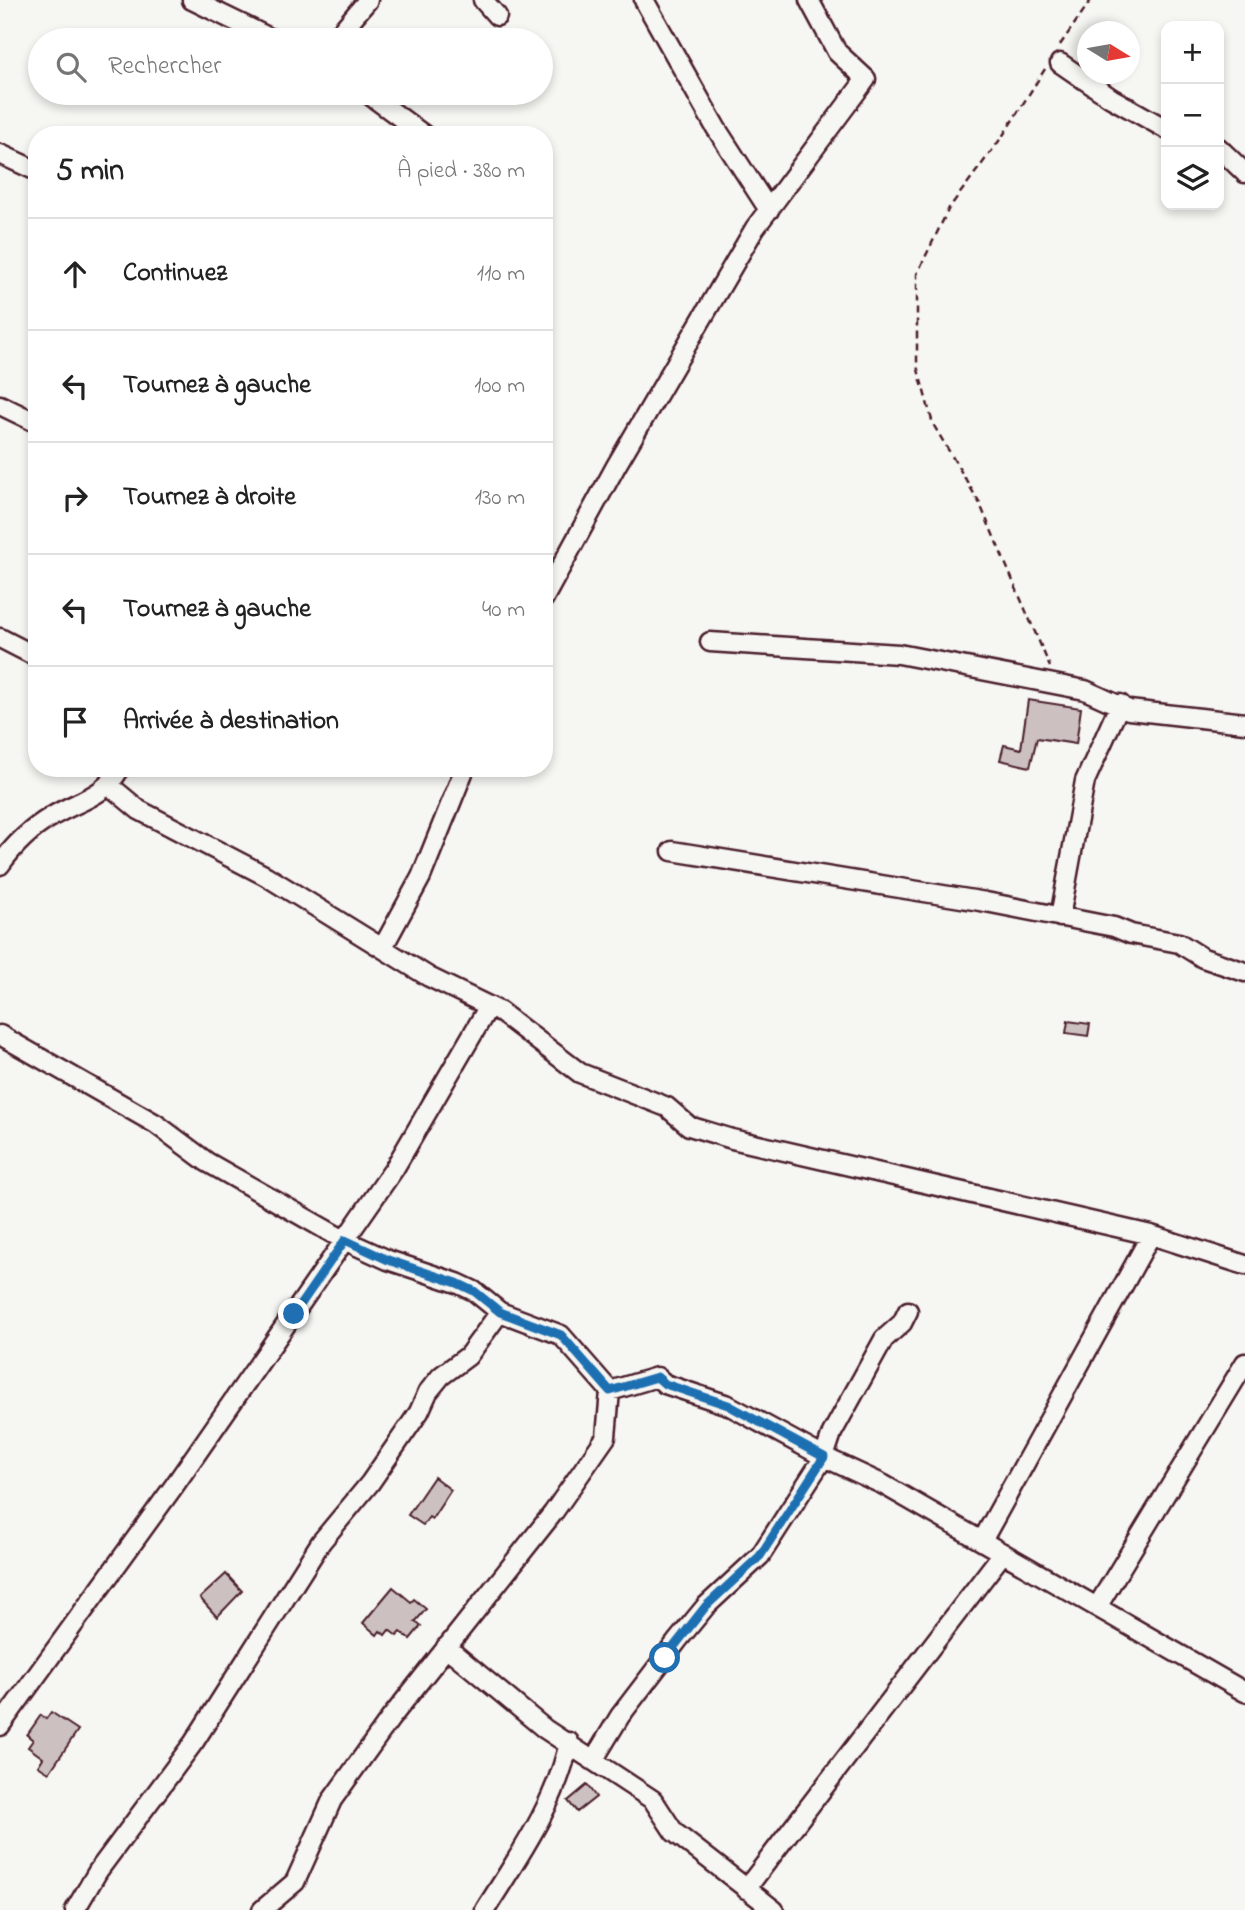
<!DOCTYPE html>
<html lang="fr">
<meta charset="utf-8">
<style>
body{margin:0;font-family:"Indie Flower",sans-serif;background:#f6f6f6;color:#222}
.controls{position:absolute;right:21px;top:21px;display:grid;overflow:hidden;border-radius:14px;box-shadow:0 4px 10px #0003}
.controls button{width:63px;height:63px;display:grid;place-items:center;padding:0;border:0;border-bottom:2px solid #e0e0e0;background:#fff;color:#222;font:35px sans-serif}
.compass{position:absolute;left:1077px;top:21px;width:63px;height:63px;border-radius:50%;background:#fff;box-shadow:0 4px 10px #0003;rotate:101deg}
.stop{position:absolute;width:21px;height:21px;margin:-16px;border:5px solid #1f6fb2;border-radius:50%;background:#fff}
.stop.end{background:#1f6fb2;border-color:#fff;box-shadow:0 2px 7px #0008}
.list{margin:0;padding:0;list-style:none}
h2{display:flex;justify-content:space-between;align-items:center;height:91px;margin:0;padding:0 28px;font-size:30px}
h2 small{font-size:23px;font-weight:400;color:#767676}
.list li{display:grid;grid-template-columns:46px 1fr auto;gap:21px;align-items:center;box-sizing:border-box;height:112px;padding:0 28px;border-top:2px solid #e0e0e0}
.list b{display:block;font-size:26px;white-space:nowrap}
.list em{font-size:23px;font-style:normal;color:#767676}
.icon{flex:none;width:38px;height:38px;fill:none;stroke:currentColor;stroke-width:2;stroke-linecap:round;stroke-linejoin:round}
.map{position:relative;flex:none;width:1245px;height:1910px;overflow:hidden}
.search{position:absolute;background:#fff;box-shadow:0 4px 10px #0003;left:28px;top:28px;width:525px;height:77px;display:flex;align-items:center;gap:18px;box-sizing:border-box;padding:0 24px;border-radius:38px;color:#767676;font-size:26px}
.panel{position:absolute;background:#fff;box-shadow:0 4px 10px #0003;left:28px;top:126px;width:525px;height:651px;border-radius:28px}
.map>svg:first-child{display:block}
</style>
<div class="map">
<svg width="1245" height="1910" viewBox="0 0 1245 1910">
<rect width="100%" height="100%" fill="#f6f6f2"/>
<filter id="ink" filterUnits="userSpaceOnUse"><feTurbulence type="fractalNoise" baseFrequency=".0143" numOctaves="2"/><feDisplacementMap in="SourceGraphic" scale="14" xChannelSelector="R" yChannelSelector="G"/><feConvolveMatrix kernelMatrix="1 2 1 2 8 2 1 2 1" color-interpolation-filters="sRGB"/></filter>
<g filter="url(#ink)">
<path fill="#ccc1c0" stroke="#4a1f2b" stroke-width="2" d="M1028 700 1081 708 1076 744 1037 738 1030 767 1000 760 1004 745 1021 749Z
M1068 1021 1090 1024 1088 1036 1066 1033Z
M434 1477 451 1490 432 1519 429 1517 423 1525 408 1515Z
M226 1574 242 1591 217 1617 200 1598Z
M393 1587 411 1602 414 1599 426 1609 415 1622 421 1626 410 1639 401 1632 397 1636 389 1630 385 1635 380 1631 377 1635 363 1623Z
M51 1712 78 1730 49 1773 38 1766 43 1758 28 1747 33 1740 27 1735 41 1715 46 1719Z
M587 1785 596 1797 577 1812 568 1801Z"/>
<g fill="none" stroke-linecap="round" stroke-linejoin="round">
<defs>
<path id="minor" d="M192 0 274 40
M483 0 497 16
M644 0 716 128 769 210
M334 40 368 0
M1060 63 1111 98 1166 129
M367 93 424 135
M1219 148 1245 173
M0 154 37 171
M0 405 37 423
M544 598 616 466 755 228 866 79 837 52 809 0
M0 638 37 657
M710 642 899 654 1085 690 1129 710 1245 723
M110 786 139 810 266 876 429 977 499 1011 580 1073 667 1107 689 1126 732 1139 1151 1235 1245 1265
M672 851 986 902 1114 927 1131 934 1179 943 1203 958 1245 972
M0 865C14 845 29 830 51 817 78 800 104 798 120 768
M1060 917 1085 781 1120 704
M383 947 421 877 465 768
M0 1035 156 1124 207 1162 344 1240 388 1260 457 1283 474 1291 500 1312 561 1335 610 1391 657 1377 665 1384 728 1405 824 1457 884 1485 1245 1692
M982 1541 1151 1235
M1097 1607 1245 1363
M446 1647 545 1729 653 1800 674 1832 774 1910
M0 1726 174 1486 394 1169 489 1006
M594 1759 620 1716 678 1640 706 1606 760 1556 824 1457 832 1433 884 1339 902 1323 908 1311
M746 1889 1003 1553
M75 1910 98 1871 194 1742 321 1542 370 1483 419 1412 428 1392 441 1376 468 1356 500 1312
M262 1910 295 1882 332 1800 390 1719 553 1513 606 1437 610 1391
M485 1910C518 1857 556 1804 569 1742"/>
</defs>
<use href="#minor" stroke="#4a1f2b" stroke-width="23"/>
<path stroke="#4a1f2b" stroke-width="2.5" stroke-dasharray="7 5" stroke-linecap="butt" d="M1060 45 1091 0
M1045 69 1002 137 949 208 917 274V366L933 424 979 502 1050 667"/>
<use href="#minor" stroke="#f6f6f2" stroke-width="18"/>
</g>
</g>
<g fill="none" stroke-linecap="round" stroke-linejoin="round" filter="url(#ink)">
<path stroke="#1f6fb2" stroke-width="9" d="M294 1314 345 1240 388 1260 457 1283 474 1291 500 1312 561 1335 610 1391 657 1377 665 1384 728 1405 824 1457 760 1556 706 1606 665 1658"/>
</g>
</svg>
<div class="controls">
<button>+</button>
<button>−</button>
<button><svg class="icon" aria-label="layers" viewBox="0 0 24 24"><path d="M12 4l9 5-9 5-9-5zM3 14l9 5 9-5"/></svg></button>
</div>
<svg class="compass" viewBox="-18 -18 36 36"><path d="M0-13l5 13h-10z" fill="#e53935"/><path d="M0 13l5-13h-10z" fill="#767676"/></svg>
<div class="stop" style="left:665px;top:1658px"></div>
<div class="stop end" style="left:294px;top:1314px"></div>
<div class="search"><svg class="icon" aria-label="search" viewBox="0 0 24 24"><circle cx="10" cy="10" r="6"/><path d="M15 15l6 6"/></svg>Rechercher</div>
<section class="panel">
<h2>5 min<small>À pied · 380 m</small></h2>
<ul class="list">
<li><svg class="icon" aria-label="ahead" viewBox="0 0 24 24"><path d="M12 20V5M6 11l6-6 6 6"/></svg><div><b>Continuez</b></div><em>110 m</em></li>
<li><svg class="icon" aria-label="left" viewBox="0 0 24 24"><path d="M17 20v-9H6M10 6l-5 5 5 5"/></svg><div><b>Tournez à gauche</b></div><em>100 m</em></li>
<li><svg class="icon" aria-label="right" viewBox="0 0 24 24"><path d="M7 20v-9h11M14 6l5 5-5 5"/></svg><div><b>Tournez à droite</b></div><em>130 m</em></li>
<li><svg class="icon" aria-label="left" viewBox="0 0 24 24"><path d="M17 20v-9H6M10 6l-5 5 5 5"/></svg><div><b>Tournez à gauche</b></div><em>40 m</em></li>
<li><svg class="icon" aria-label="arrive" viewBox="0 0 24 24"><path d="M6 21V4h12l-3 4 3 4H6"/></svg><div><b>Arrivée à destination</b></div></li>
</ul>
</section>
</div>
